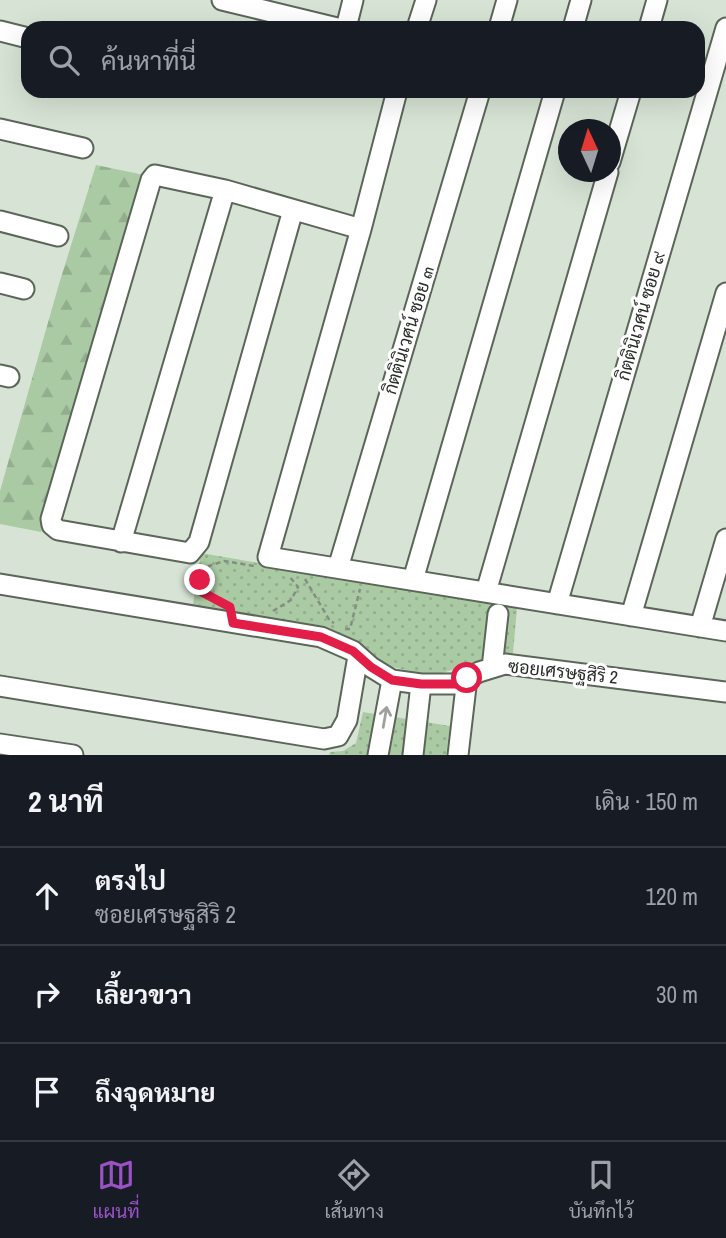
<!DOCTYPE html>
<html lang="th">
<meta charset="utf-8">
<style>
body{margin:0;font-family:"Archivo Narrow",Sarabun,sans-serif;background:#20242c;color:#f1f3f6}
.compass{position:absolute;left:558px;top:119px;width:63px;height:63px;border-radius:50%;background:#171b24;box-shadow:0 7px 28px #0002;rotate:356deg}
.stop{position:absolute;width:21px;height:21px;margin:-16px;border:5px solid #e11d48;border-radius:50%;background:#fff}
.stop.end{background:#e11d48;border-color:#fff;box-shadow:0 2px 7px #0008}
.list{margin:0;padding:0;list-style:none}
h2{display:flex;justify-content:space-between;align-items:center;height:91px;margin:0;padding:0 28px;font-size:30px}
h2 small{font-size:23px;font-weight:400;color:#9ea1a6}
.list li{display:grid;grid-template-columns:46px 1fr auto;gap:21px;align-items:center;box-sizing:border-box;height:98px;padding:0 28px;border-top:2px solid #363941}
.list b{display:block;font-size:26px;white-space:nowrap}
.list p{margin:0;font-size:23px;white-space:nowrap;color:#9ea1a6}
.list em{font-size:23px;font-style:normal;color:#9ea1a6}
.icon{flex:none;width:38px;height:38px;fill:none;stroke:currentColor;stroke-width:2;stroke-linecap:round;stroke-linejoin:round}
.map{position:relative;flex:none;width:726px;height:755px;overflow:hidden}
.search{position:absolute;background:#171b24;box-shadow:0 7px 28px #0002;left:21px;right:21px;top:21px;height:77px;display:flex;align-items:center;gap:18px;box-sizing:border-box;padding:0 24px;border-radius:21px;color:#9ea1a6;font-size:26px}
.sheet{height:385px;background:#171b24}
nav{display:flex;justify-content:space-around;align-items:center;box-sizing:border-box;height:98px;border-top:2px solid #363941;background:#171b24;font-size:19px;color:#9ea1a6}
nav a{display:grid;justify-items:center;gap:4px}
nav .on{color:#9b52c5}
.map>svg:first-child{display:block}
</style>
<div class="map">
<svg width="726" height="755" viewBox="0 0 726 755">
<defs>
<pattern id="grass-dots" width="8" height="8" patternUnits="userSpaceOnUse" patternTransform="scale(1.75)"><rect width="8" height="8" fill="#aacaa4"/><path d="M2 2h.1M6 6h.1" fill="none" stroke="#92ae8d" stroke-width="1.8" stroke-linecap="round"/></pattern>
<pattern id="forest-firs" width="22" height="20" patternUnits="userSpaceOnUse" patternTransform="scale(1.75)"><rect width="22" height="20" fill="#aacaa4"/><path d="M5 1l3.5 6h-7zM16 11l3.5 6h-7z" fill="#92ae8d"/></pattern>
</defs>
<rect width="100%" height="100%" fill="#d7e4d5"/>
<path fill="url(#grass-dots)" d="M201 553 517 608 513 653 477 661 434 676 392 667 329 628 193 604Z
M363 712 450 726 446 755H329L330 752 343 751 356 743Z"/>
<path fill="url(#forest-firs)" d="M96 165 149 176 41 532 0 524V491L59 284Z"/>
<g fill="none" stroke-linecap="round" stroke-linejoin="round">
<defs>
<path id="minor" d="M222 0 337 28
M346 28 353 0
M417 28 426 0
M499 28 507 0
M573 28 581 0
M649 28 657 0
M0 31 28 38
M397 91 361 229 268 557 726 631
M0 129 83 148
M610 162 631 91
M293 210 199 542 190 553 58 530 52 525 51 519 151 180 155 175 225 190 361 229
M0 221 58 236
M0 283 24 289
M0 375 9 377
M121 542 225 190
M338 568 480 91
M413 580 555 91
M0 584 321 637 353 651 371 667 392 680 421 684H457L479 672 505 664 726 692
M486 592 608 172
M557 604 726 28
M631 616 726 293
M700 627 726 539
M492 668 498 614
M0 686 324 739 338 736 347 720 358 656
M0 744 73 755
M378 755 392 680
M413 755 421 684
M458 755 467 678"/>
</defs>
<use href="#minor" stroke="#5b6659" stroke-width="23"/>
<path stroke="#858e84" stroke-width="2.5" stroke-dasharray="5 3.5" stroke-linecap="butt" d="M305 579 330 621 334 623
M223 603 202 592 200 580 209 566 224 561 254 566
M273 611 291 600 298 587 290 577
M345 629H350L360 589"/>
<use href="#minor" stroke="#fff" stroke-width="19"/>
</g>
<defs><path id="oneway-shaft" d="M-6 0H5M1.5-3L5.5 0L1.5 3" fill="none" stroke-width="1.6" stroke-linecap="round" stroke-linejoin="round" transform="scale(1.75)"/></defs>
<use stroke="#9ea09e" href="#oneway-shaft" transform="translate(385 717) rotate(-80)"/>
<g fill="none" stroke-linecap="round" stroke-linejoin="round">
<path stroke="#e11d48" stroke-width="9" d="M200 580 202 592 230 607 233 623 321 637 353 651 371 667 392 680 421 684H457L467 678"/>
</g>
<g text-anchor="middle" stroke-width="6" stroke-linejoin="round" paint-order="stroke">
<g font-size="18" fill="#282d28" stroke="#fff">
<text transform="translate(641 316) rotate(-74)" y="6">กิตตินิเวศน์ ซอย ๙</text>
<text transform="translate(409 330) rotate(-73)" y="6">กิตตินิเวศน์ ซอย ๓</text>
<text transform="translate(563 672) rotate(6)" y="6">ซอยเศรษฐสิริ 2</text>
</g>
</g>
</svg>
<svg class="compass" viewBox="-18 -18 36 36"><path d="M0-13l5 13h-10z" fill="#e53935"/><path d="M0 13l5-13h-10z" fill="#9ea1a6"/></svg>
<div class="stop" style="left:467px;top:678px"></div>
<div class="stop end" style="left:200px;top:580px"></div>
<div class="search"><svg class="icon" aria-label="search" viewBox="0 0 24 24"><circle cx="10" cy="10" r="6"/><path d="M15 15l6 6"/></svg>ค้นหาที่นี่</div>
</div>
<section class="sheet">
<h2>2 นาที<small>เดิน · 150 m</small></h2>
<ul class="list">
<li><svg class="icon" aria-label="ahead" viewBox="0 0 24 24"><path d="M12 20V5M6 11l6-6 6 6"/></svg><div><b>ตรงไป</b><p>ซอยเศรษฐสิริ 2</p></div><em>120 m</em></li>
<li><svg class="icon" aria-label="right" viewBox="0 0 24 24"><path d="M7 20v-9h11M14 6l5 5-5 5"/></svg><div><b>เลี้ยวขวา</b></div><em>30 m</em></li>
<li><svg class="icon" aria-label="arrive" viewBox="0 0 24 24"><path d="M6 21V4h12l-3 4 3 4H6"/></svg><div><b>ถึงจุดหมาย</b></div></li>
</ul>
</section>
<nav>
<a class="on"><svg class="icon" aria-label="map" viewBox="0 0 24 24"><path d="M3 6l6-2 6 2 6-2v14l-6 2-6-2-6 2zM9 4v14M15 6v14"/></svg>แผนที่</a>
<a><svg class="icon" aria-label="directions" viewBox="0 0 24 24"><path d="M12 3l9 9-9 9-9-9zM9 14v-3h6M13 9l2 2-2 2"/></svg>เส้นทาง</a>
<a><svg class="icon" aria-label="saved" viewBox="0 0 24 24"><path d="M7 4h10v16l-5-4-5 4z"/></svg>บันทึกไว้</a>
</nav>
